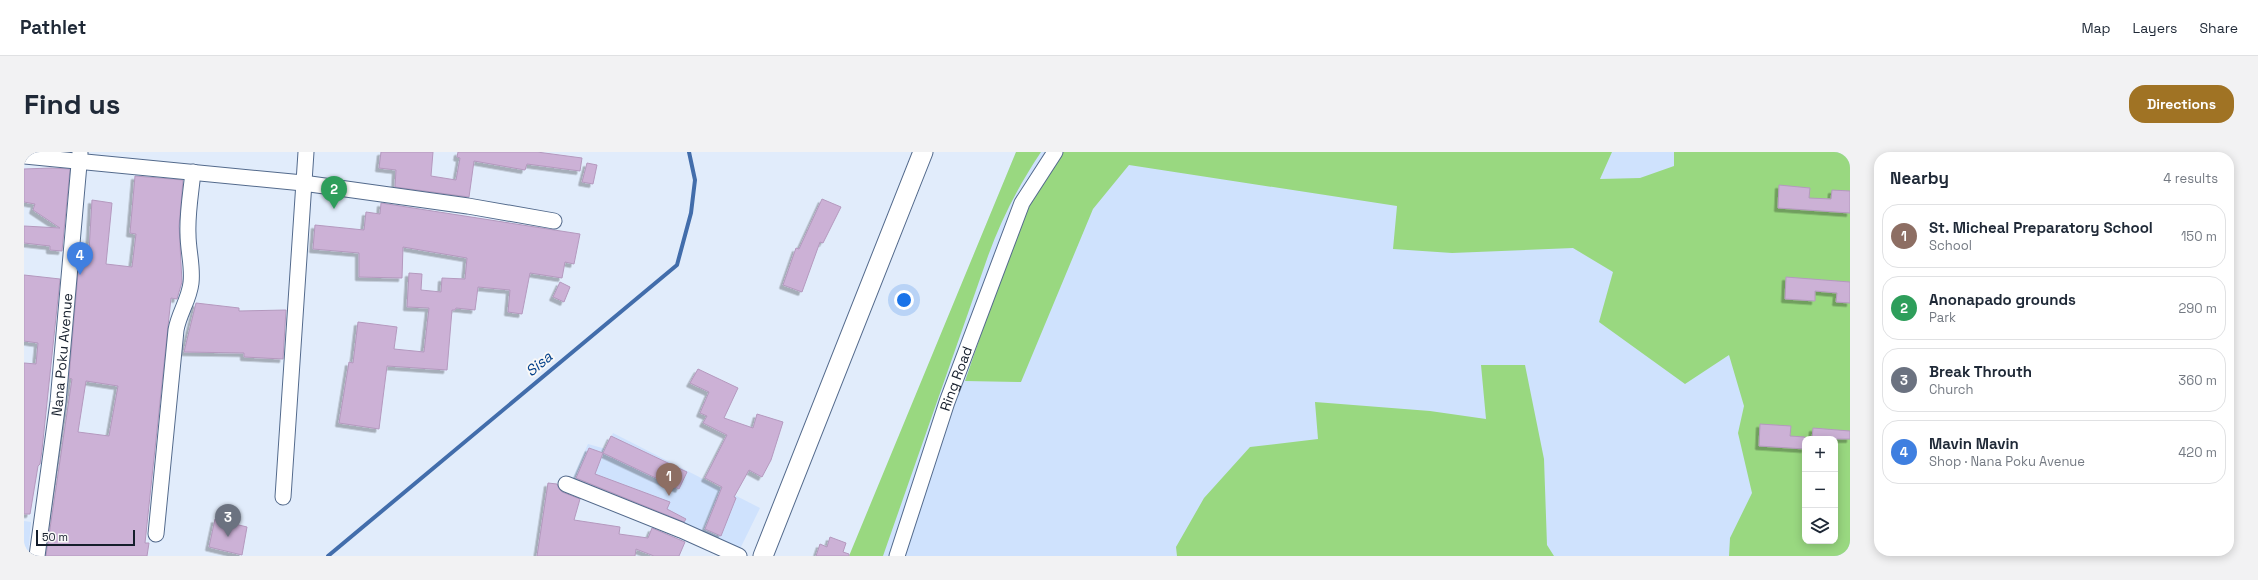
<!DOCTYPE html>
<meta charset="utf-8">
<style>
body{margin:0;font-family:"Space Grotesk",sans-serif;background:#f2f2f3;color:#1f2937}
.controls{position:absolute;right:12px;bottom:12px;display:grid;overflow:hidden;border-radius:8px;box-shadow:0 2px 10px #0003}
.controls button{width:36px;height:36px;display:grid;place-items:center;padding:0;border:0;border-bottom:1px solid #e0e1e3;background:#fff;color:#1f2937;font:20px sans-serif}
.scale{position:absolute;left:12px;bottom:10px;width:99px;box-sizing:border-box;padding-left:4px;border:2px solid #151e2c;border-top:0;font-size:11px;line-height:14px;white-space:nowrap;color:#151e2c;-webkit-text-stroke:3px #f8f8f8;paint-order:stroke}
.you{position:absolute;left:880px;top:148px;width:14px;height:14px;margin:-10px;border:3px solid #fff;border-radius:50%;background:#1a73e8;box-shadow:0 0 0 6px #1a73e833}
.badge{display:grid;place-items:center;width:26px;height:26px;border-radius:50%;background:#a07324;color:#fff;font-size:13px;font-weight:700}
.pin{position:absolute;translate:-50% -33px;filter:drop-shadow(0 1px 2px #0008)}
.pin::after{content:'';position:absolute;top:21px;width:14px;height:12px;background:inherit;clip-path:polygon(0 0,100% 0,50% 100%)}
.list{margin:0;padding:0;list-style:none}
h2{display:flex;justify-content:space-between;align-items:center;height:52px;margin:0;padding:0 16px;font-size:17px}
h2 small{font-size:13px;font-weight:400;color:#747a83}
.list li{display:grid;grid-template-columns:26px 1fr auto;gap:12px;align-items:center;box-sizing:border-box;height:64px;margin:0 8px 8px;padding:0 8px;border:1px solid #e0e1e3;border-radius:16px}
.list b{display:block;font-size:15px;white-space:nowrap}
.list p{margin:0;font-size:13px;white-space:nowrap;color:#747a83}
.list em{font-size:13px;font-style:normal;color:#747a83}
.icon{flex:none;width:22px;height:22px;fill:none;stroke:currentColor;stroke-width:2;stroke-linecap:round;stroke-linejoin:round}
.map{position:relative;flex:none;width:1826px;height:404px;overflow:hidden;border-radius:16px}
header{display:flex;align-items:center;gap:24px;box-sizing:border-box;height:56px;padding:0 20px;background:#fff;border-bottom:1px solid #e0e1e3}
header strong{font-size:19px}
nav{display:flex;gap:22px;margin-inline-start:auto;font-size:14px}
.intro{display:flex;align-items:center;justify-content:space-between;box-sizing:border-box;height:96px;padding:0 24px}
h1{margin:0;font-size:28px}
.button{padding:10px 18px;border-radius:16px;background:#a07324;color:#fff;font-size:14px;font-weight:700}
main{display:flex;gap:24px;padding:0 24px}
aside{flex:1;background:#fff;border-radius:16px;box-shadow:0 2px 10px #0003}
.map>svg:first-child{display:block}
</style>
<header>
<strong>Pathlet</strong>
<nav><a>Map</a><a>Layers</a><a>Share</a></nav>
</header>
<div class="intro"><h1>Find us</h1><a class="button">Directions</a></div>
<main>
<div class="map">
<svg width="1826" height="404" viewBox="0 0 1826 404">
<defs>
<filter id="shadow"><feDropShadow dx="-3.5" dy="3.5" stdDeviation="0" flood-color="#0004"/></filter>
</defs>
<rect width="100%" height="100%" fill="#e1ecfb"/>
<path fill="#cfe2fd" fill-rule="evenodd" d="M992 0H1826V404H826ZM1781 287H1811V389H1781Z
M589 281 736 356 714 401 546 332 564 292 582 297Z
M0 369 7 370 4 404H0Z"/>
<path fill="#99d880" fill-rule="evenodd" d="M992 0H1017C995 33 978 66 964 104L859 404H825Z
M1037 0H1588L1576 27 1616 26 1650 14V0H1826V404H1705L1706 386 1728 341 1714 281 1720 254 1705 203 1661 232 1575 170 1589 120 1549 96 1428 101 1369 97 1373 54 1105 13 1069 57 997 230 941 229 996 69ZM1781 287H1811V389H1781Z
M1457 213H1501L1520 307 1523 393 1530 404H1153L1152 395 1180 346 1226 295 1294 287 1291 250 1406 259 1462 267Z"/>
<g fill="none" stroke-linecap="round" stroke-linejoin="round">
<path stroke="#426dab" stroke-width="4" d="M304 404 653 113 667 61 671 28 665 0"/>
</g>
<path fill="#ccb1d6" stroke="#b499be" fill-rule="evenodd" filter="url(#shadow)" d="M357 0H409L407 24 432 28 436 6 433 5 434 0H513L558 6 556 19 503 12 501 18 450 9 445 45 371 35 372 18 355 16Z
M563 11 573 13 569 32 558 30Z
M27 16 46 17 38 99 26 98V94L0 91V74L36 76 9 58 11 52 0 50V17Z
M111 24 159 28 155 74 158 130 153 147 147 146 121 391H125L123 404H22L48 227 45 226 55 110H60L61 98 65 99 68 48 88 51 82 112 108 115 112 82 106 81ZM62 229 94 234 85 284 54 280Z
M1755 33 1786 36 1785 46 1807 47 1808 38 1826 39V61L1754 56Z
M798 47 817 55 799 91 796 90 778 140 759 133 772 96 775 97Z
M357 51 556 82 550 112 541 110 538 126 506 121 498 162 484 160 486 138 454 135 451 158 432 156 431 158H428L423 218 363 214 355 277 315 271 325 210 329 211 334 170 373 175 370 197 400 200 405 156 383 155 385 121 398 122 397 138 417 140 418 126 441 127 443 106 379 95 378 126 335 125V101L289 97 291 73 340 78 342 60 356 62Z
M0 123 36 127 18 298 16 312 14 314 6 362H0V211L12 212 14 191 0 189Z
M1762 125 1826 130V151L1812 150 1813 141 1791 139V149L1761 147Z
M536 130 546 135 540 150 529 145Z
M172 151 215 156V159L262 158 259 207 220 205V201L160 200Z
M674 217 714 236 700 266 729 276 733 262 759 270 747 308 738 325 725 318 710 345 712 346 697 384 681 377 698 335 681 326 703 283 679 271 683 264 676 261 685 240 666 231Z
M1736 272 1767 274 1766 284 1781 285V297L1735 294Z
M1789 276 1826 279V287H1788Z
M587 284 663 320 655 337 579 301Z
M565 296 579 301 571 322 646 350 643 357 662 367 660 370 552 326Z
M524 331 533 332 535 337 538 340 556 347 550 368 596 375 595 382 624 386 628 376 661 390 655 404H630L612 397 611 404H513Z
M191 367 223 375 218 403 185 395Z
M806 385 822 391 819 400 825 402V404H792L796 392 803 395Z"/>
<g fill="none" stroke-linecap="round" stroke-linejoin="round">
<defs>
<g id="minor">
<path d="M0 4 279 31 444 54 530 69"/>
<path d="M542 332 657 378 715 404"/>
<path d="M259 345 282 0"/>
<path d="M132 382 152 178C155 161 165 148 167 131 169 114 164 99 164 82 163 62 167 40 169 20"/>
<path id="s1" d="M13 404 34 250 56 1"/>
<path id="s2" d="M873 404 923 250 998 51 1031 0"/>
</g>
<path id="tertiary" d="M739 404 899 0"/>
</defs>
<use href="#minor" stroke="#536a8c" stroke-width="17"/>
<use href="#tertiary" stroke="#536a8c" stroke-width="21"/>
<use href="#minor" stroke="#fff" stroke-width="15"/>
<use href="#tertiary" stroke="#fff" stroke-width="19"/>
</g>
<g text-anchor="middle" stroke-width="4" stroke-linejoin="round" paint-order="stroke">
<g font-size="14" fill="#151e2c" stroke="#f8f8f8">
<text dy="5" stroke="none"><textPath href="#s1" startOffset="203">Nana Poku Avenue</textPath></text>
<text dy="5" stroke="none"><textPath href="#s2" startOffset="187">Ring Road</textPath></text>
</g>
<g font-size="15" font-style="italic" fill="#04418a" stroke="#f8f8f8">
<text transform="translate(515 212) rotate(-40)" y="5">Sisa</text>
</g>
</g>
</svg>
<div class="controls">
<button>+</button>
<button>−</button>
<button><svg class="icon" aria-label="layers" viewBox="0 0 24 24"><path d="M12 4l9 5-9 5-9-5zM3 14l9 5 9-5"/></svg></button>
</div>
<div class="scale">50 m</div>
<div class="you"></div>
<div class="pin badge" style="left:645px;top:344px;background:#8d6e63">1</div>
<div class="pin badge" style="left:310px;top:57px;background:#2e9e5b">2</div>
<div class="pin badge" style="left:204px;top:385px;background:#6b7280">3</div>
<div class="pin badge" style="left:56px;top:123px;background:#3f7fe0">4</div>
</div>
<aside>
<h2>Nearby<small>4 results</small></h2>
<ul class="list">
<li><span class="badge" style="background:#8d6e63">1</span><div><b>St. Micheal Preparatory School</b><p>School</p></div><em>150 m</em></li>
<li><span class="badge" style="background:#2e9e5b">2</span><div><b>Anonapado grounds</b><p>Park</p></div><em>290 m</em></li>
<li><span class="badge" style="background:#6b7280">3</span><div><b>Break Throuth</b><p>Church</p></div><em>360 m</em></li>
<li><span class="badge" style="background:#3f7fe0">4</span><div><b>Mavin Mavin</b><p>Shop · Nana Poku Avenue</p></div><em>420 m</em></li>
</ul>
</aside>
</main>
